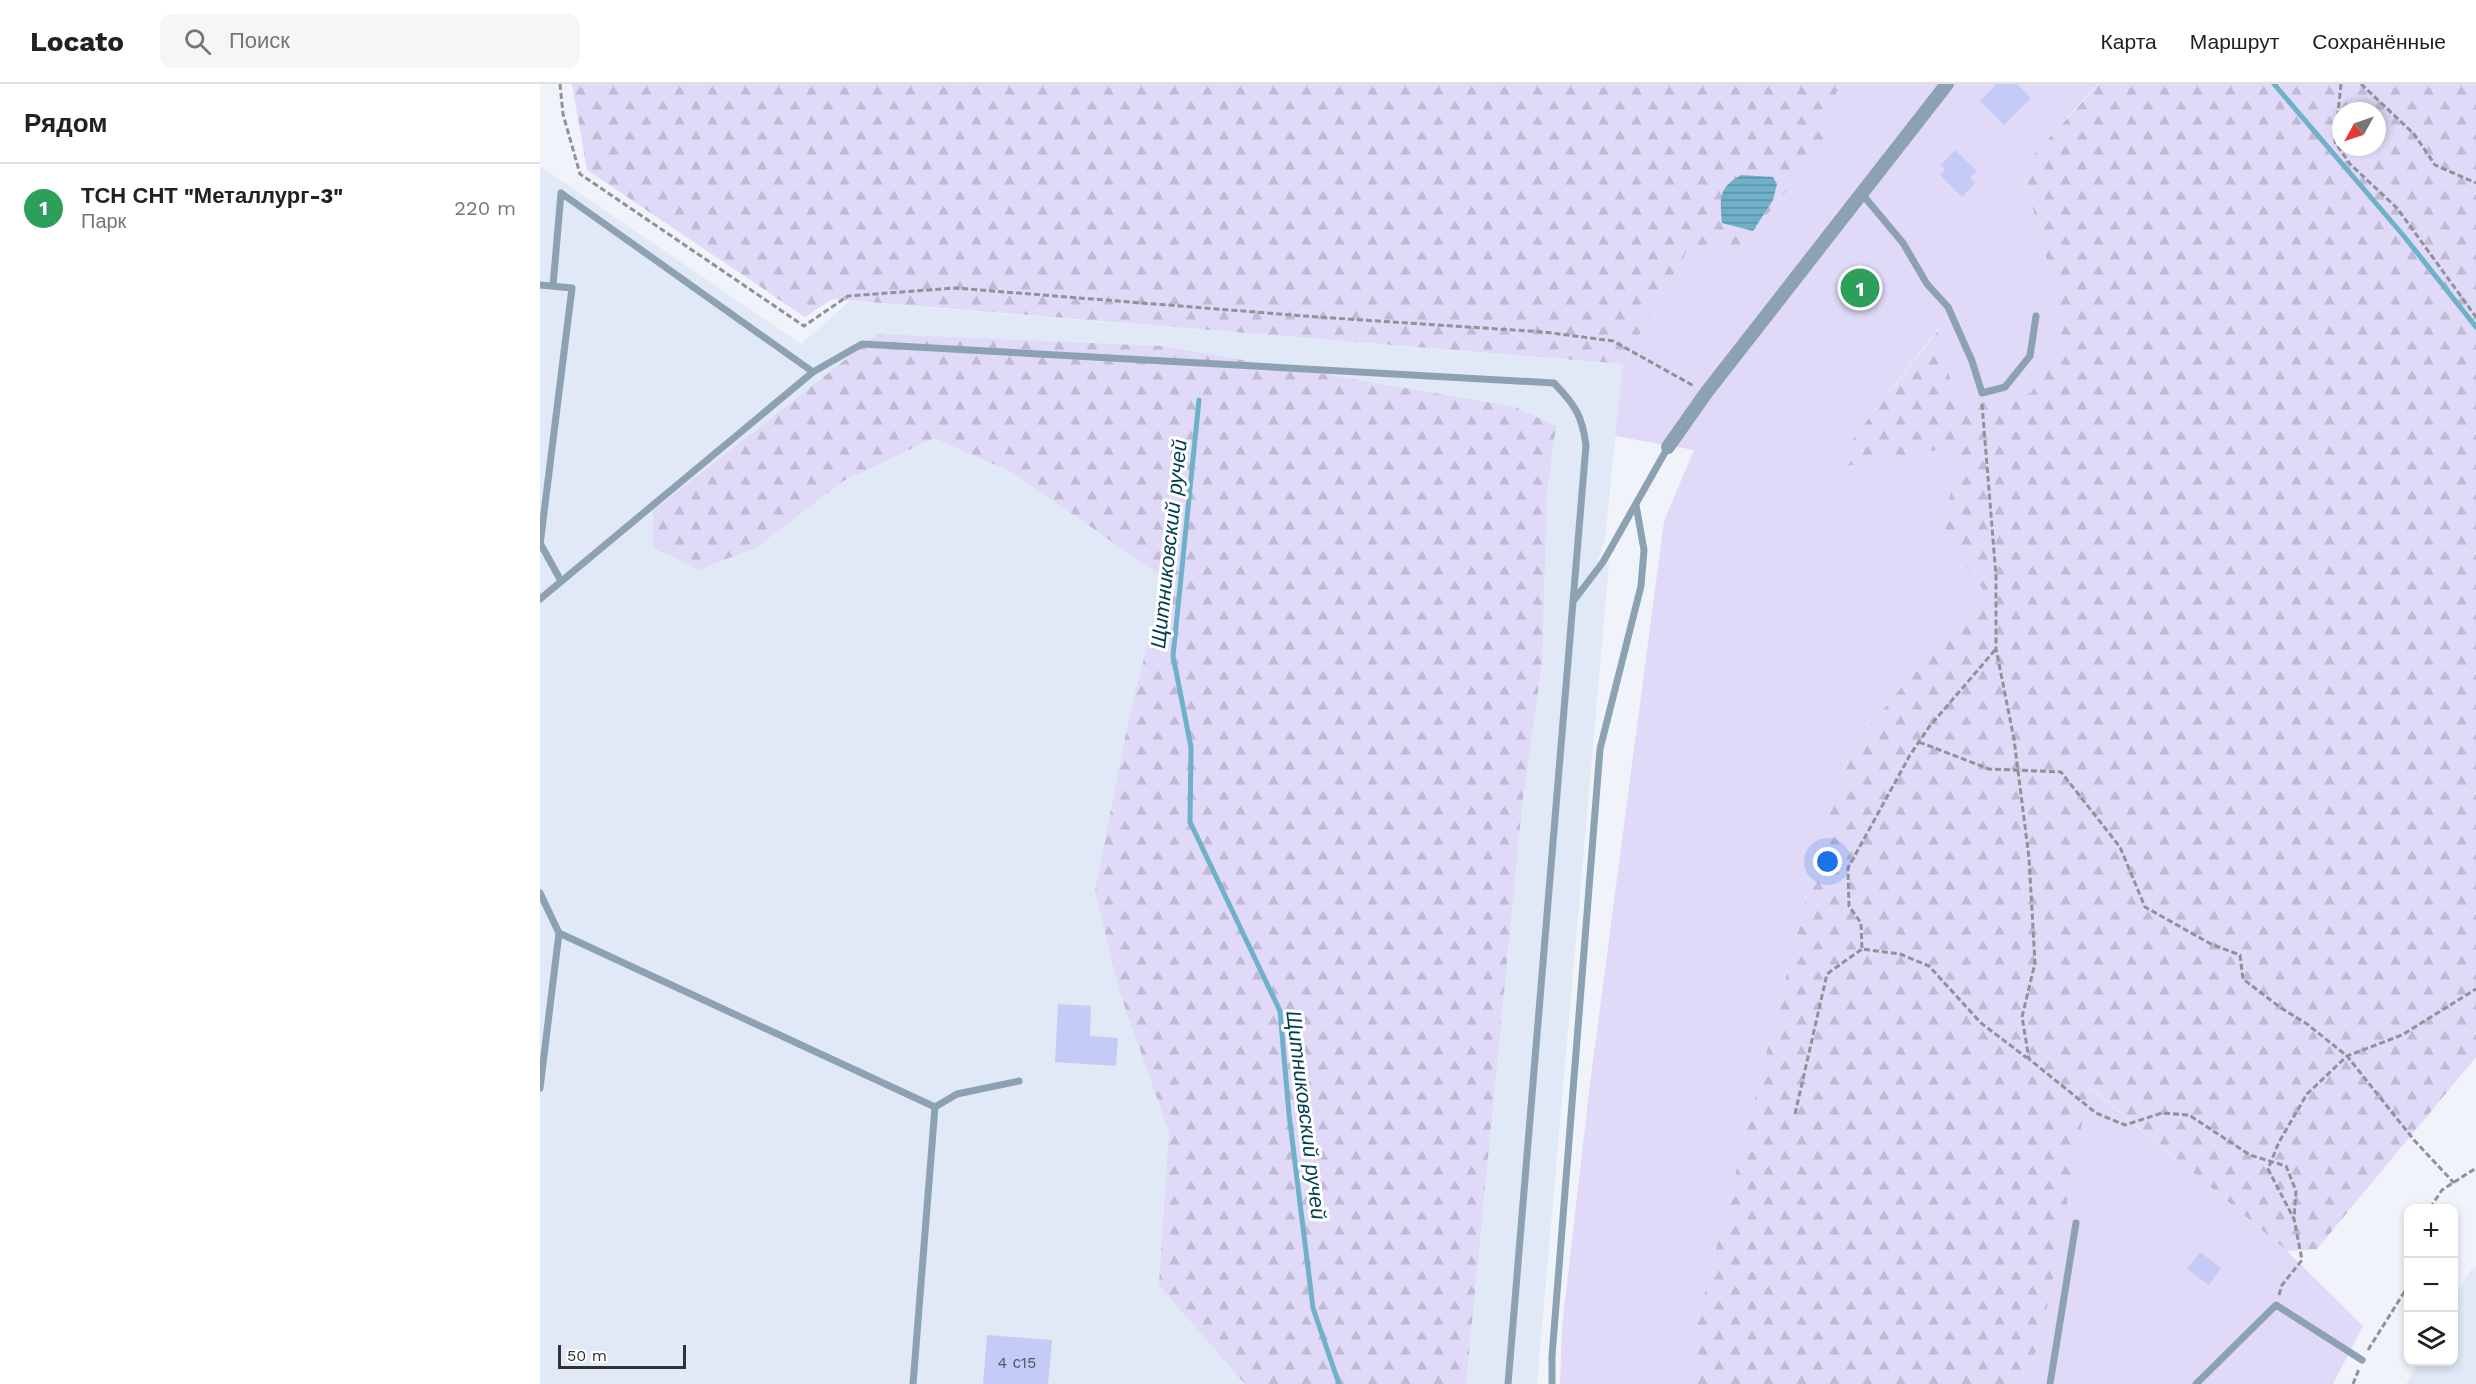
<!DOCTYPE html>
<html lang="ru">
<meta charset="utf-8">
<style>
body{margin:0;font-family:"Work Sans",sans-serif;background:#f6f6f6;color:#202124}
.controls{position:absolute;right:18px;bottom:18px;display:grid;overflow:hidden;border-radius:12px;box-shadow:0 3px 9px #0003}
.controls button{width:54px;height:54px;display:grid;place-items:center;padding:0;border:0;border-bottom:2px solid #e0e0e0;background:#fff;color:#202124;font:30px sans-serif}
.compass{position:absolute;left:1792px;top:18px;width:54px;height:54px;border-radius:50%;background:#fff;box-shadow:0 3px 9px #0003;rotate:230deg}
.scale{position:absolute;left:18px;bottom:15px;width:128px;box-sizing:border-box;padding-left:6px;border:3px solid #303234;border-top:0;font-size:16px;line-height:21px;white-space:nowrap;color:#303234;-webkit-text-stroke:4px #fff;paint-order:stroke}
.you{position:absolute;left:1288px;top:778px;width:21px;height:21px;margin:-15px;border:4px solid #fff;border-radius:50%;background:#1a73e8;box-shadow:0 0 0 9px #1a73e833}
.badge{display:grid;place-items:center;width:39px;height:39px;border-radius:50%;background:#111827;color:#fff;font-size:20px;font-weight:700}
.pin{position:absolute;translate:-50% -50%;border:3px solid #fff;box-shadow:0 2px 6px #0006}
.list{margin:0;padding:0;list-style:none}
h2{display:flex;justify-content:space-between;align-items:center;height:78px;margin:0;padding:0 24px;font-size:26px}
h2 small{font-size:20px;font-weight:400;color:#757577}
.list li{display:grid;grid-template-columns:39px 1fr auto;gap:18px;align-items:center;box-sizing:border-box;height:90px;padding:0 24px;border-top:2px solid #e0e0e0}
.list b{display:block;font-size:22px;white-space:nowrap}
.list p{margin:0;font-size:20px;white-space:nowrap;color:#757577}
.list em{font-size:20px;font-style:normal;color:#757577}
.icon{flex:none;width:33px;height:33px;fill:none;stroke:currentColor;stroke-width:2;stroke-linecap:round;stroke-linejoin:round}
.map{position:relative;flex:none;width:1936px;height:1300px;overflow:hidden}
header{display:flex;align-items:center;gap:36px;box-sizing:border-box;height:84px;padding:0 30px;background:#fff;border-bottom:2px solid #e0e0e0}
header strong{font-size:28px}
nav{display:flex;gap:33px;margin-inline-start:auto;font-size:21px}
.search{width:420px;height:54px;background:#f6f6f6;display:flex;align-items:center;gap:15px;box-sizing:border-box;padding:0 21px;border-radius:12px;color:#757577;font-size:22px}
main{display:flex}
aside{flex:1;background:#fff}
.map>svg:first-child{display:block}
</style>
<header>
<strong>Locato</strong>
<div class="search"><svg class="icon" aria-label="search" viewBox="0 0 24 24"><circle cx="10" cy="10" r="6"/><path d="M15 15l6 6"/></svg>Поиск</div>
<nav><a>Карта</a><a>Маршрут</a><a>Сохранённые</a></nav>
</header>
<main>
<aside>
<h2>Рядом<small></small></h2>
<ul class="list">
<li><span class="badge" style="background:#2e9e5b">1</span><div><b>ТСН СНТ &quot;Металлург-3&quot;</b><p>Парк</p></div><em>220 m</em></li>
</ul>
</aside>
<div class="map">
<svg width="1936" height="1300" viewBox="0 0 1936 1300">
<defs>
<pattern id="forest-firs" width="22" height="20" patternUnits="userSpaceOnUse" patternTransform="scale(1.5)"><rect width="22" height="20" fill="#e0d9f7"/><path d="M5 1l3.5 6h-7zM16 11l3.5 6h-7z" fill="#c0bbd4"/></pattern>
<pattern id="water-rules" width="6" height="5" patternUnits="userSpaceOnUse" patternTransform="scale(1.5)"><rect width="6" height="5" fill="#6fb1c9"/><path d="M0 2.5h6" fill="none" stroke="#5c91a4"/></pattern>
</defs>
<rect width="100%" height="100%" fill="#f0f4fa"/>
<path fill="#e1e9f6" d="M0 82 261 260 310 217 1083 280 1065 455 1058 476 1069 480 997 1300H0Z
M1936 1182V1300H1866L1879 1278H1914V1215L1929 1188Z"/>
<path fill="url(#forest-firs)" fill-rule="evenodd" d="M32 0H1304L1296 9 1286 58 1199 166H1148L1083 280 292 215 265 233 47 86Z
M1559 0H1936V973L1777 1165 1747 1167 1550 1003 1506 1231 1487 1300H1154L1150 1266 1286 736 1314 660 1376 586 1447 513 1402 448 1420 362 1288 386 1400 244 1524 243 1482 83ZM1801 27H1837V63H1801Z
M338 250 622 262 975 323 1016 342 1007 407 1002 578 982 722 926 1300H705L619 1201 629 1048 580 909 555 807 589 634 624 494 472 388 394 354 303 397 217 463 158 486 113 463V427Z"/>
<path fill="#e0d9f7" d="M1304 0H1558L1482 83 1524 243 1491 309 1416 323 1399 244 1289 385 1420 362 1402 448 1448 513 1376 586 1314 660 1286 736 1150 1266 1154 1300H1020L1022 1243 1050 1000 1124 437 1154 366 1075 352 1083 280 1148 166H1199L1286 58 1296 9Z
M1549 1003 1747 1167 1823 1242 1793 1300H1487L1506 1231Z"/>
<path fill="url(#water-rules)" d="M1201 91 1233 93 1237 100 1233 116 1213 147 1182 139C1180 114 1178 104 1201 91Z"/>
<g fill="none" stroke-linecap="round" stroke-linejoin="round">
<path stroke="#6fb1c9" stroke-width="5" d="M1734 0 1863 151 1936 243
M659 316 633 572 651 663 650 738 740 927 749 1030 773 1224 799 1300"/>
</g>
<path fill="#c4cbf6" d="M1457 0H1477L1491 14 1464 41 1440 17Z
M1415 66 1437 87 1430 94 1435 99 1422 113 1400 91 1405 85 1401 81Z
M518 920 551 922 550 952 578 954 576 982 515 978Z
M1660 1168 1681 1184 1669 1201 1647 1185Z
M447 1251 512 1256 508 1300H443Z"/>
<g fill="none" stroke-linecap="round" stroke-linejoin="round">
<path stroke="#8f9296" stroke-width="3" stroke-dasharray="6 3" stroke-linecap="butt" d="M20 0 23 30 40 90 264 242 308 212 415 204 777 233 1004 248 1073 257 1154 302
M1801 0 1795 58 1810 80 1857 124 1936 233
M1821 0 1874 50 1895 81 1936 99
M1442 320 1456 492V565L1474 655 1489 774 1495 879 1482 933 1489 975 1556 1029 1585 1041 1622 1029 1649 1031 1710 1071 1746 1082 1756 1107 1754 1135
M1455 566 1389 643 1370 671 1308 784 1309 822 1321 839 1322 865 1360 870 1389 882 1441 939 1487 974
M1379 658 1449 685 1521 688 1580 763 1605 823 1671 860 1700 871 1703 895 1741 924 1767 940 1807 972 1874 1056 1914 1099
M1255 1030 1287 890 1322 865
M1890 1124 1902 1106 1936 1084
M1739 1211 1742 1201 1762 1176 1754 1135 1728 1085 1739 1058 1767 1010 1807 972 1862 951 1936 905
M1828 1266 1868 1202
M1813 1300 1819 1285"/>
<path stroke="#8ca1b2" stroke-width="7" d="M21 109 273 288
M1322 110 1363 159 1387 200 1408 223 1432 277 1442 309 1465 303 1490 272 1496 232
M0 201 32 204 0 461
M13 202 21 109
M0 459 21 497
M0 515 273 288 322 260 1014 299C1035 321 1042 331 1046 361L968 1300
M1035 515 1063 478 1128 363
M0 809 19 849 395 1023 373 1300
M0 1004 19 849
M395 1023 417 1010 479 997
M1012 1300V1272L1060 665 1101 502 1104 466 1096 421
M1510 1300 1536 1139
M1656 1300 1736 1221 1822 1276"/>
<path stroke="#8ca1b2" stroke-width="14" d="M1128 363 1166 309 1407 0"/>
</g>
<g text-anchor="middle" stroke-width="6" stroke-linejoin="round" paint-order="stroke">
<g font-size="16" fill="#555864">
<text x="477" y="1284">4 с15</text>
</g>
<g font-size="21" font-style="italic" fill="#003e4f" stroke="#fff">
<text transform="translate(629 460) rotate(-84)" y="7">Щитниковский ручей</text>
<text transform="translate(766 1031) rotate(83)" y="7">Щитниковский ручей</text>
</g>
</g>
</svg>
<div class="controls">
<button>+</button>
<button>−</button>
<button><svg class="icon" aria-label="layers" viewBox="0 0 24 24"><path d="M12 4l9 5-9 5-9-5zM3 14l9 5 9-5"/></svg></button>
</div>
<svg class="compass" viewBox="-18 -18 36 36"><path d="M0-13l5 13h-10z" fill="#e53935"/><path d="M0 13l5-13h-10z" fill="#757577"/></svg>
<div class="scale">50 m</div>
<div class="you"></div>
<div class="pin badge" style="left:1320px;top:204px;background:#2e9e5b">1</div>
</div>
</main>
